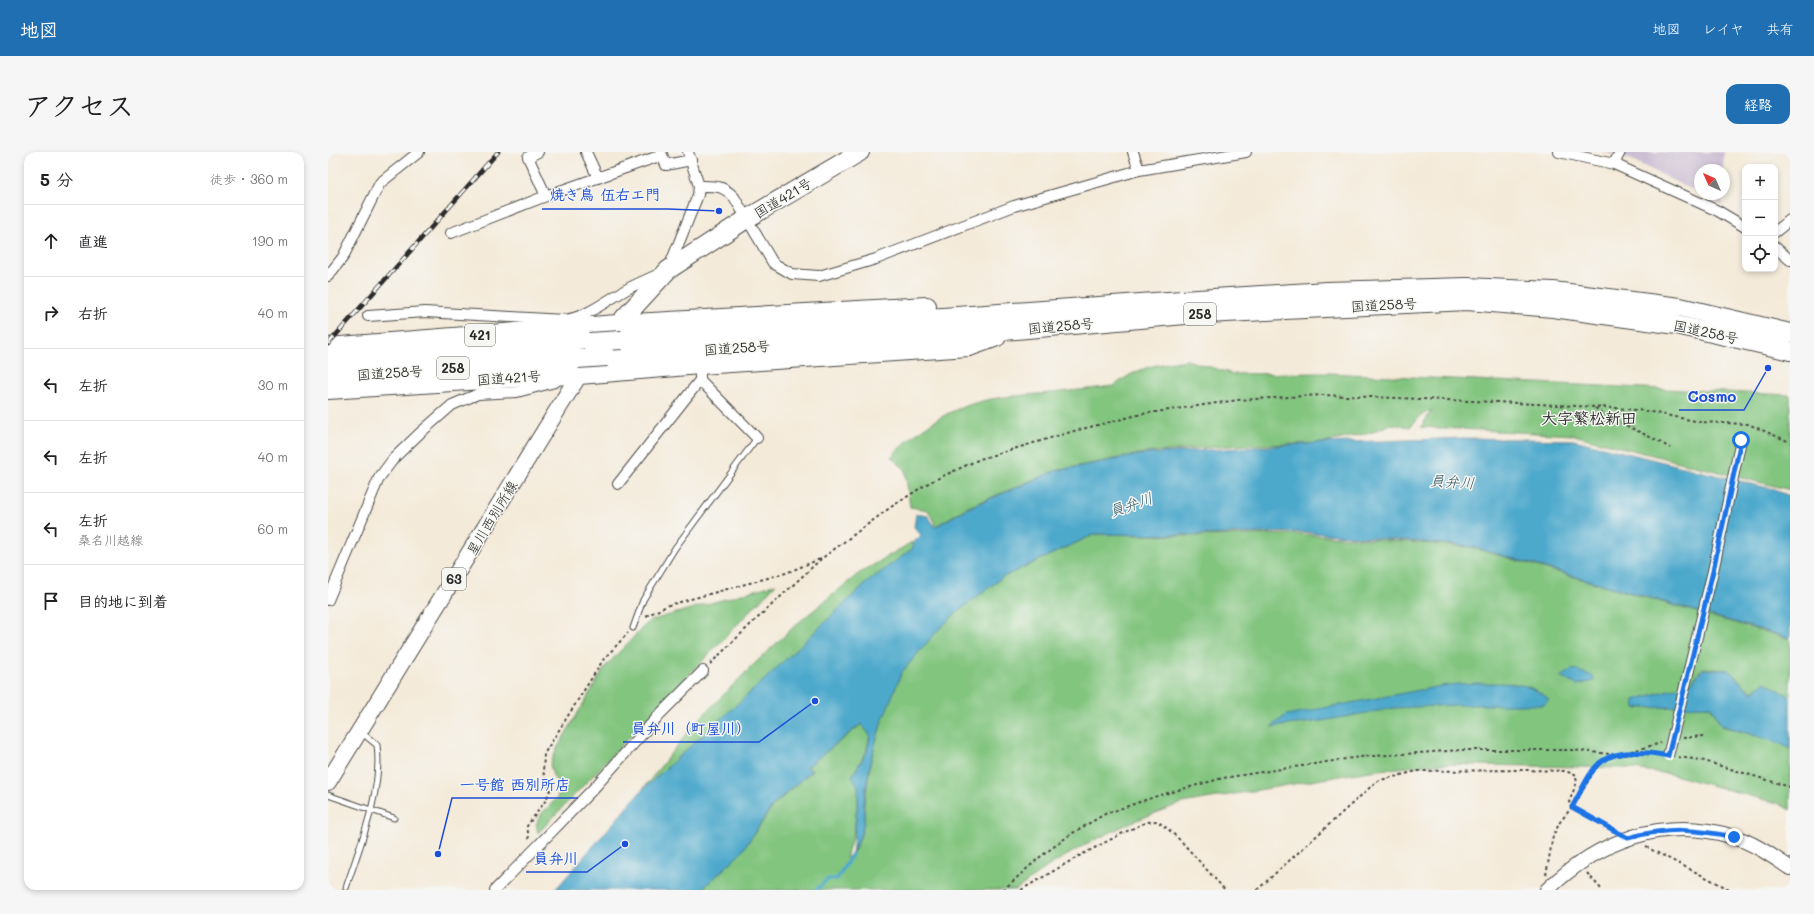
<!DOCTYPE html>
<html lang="ja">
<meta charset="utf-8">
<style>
body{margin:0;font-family:Mali,"Klee One",sans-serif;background:#f6f6f6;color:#202124}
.controls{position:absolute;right:12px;top:12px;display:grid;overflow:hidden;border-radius:8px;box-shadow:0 2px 6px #0003}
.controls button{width:36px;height:36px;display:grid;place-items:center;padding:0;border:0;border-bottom:1px solid #e0e0e0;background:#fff;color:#202124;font:20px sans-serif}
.compass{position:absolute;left:1366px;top:12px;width:36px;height:36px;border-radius:50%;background:#fff;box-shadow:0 2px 6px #0003;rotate:315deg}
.stop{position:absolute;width:12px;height:12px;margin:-9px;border:3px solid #1a73e8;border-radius:50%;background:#fff}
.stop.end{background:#1a73e8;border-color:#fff;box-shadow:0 1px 4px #0008}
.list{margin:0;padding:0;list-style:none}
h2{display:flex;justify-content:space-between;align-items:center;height:52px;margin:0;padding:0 16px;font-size:17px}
h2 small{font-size:13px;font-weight:400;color:#757577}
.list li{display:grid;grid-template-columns:26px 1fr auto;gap:12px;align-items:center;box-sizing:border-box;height:72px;padding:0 16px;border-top:1px solid #e0e0e0}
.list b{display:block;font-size:15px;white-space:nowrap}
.list p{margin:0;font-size:13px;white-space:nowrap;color:#757577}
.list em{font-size:13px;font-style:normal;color:#757577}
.icon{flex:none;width:22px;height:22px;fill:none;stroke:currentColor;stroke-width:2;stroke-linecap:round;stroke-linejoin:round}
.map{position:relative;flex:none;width:1462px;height:738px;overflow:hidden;border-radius:12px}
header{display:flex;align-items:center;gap:24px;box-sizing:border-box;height:56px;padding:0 20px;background:#1f6fb2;color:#fff}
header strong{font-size:19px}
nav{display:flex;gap:22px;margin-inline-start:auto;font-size:14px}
.intro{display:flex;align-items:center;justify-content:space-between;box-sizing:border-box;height:96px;padding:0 24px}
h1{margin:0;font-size:28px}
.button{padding:10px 18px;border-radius:12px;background:#1f6fb2;color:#fff;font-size:14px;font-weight:700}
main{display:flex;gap:24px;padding:0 24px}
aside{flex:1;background:#fff;border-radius:12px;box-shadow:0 2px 6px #0003}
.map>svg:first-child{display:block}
</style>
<header>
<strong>地図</strong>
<nav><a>地図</a><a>レイヤ</a><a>共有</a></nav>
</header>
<div class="intro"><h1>アクセス</h1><a class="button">経路</a></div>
<main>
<aside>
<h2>5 分<small>徒歩 · 360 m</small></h2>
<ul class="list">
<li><svg class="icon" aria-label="ahead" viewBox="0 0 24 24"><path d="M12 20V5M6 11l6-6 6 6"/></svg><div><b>直進</b></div><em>190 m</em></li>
<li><svg class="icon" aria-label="right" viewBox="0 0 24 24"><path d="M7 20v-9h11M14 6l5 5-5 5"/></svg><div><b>右折</b></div><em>40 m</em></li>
<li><svg class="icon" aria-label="left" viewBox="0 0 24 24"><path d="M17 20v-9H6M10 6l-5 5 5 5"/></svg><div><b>左折</b></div><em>30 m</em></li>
<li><svg class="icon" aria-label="left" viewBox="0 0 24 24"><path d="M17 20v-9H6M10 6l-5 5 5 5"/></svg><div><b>左折</b></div><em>40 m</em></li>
<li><svg class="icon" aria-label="left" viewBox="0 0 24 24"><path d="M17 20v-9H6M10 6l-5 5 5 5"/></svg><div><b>左折</b><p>桑名川越線</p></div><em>60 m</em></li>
<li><svg class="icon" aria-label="arrive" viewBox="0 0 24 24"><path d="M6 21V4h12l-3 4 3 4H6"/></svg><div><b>目的地に到着</b></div></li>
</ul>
</aside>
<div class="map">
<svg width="1462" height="738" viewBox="0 0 1462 738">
<rect width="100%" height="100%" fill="#f6f6f2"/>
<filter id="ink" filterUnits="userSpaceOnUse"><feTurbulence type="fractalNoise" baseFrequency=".025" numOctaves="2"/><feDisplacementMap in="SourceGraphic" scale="8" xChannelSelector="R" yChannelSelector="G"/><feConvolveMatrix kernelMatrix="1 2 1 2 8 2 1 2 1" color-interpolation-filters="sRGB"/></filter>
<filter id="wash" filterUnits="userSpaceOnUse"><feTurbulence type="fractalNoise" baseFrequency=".012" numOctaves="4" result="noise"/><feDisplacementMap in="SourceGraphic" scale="16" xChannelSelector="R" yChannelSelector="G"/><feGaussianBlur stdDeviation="0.9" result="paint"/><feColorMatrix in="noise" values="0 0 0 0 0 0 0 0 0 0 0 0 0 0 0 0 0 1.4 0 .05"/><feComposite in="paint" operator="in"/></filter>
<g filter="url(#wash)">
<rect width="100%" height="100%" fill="#f4ead9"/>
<path fill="#ccbfd4" d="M1275 0H1396L1395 18H1372V42H1394V53L1300 6Z"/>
<path fill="#82c57f" stroke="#567855" d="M859 208 905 222 999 221 1462 243V338L1245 283 1093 275 1104 258 1094 263 1082 275 1063 272 1045 280 995 291 901 294 816 301 726 319 638 356 608 374 600 358 582 355 577 317 563 305C583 283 612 262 641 253 663 245 686 244 710 242 735 240 760 237 786 234 809 215 830 212 859 208Z
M767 382 869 384 973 382 1142 395 1462 487V544L1436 530 1424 540 1400 518 1374 516 1362 532 1306 548 1307 556 1382 554 1393 574 1451 590 1462 596V658L1452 652 1342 622 1298 616 1108 612 1042 619 854 651 804 670 760 691 719 715 688 738H373L413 701 445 654 484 619 480 614 534 572 542 583 538 600 524 624 531 635 530 647 526 679 518 706C531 701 539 666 536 654L543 608 553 572 573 520 609 479 633 457 675 425Z
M584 390V397L537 432 438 527 314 638 367 571 424 514 470 471 530 422Z
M448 432 210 681 208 672 213 662 229 646 232 635 225 624 222 613 228 598 277 515 321 469Z"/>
<path fill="#4ea9cc" stroke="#3c6a7c" d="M1137 286 1246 288 1444 337 1462 344V486L1141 394 973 380 867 383 767 382 675 425 634 456 609 479 574 520 553 572 543 607 535 654C540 668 531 689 524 702L530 647V634L524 624 539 600 542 583 533 572 479 615 483 619 444 654 413 701 373 738H227L314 638 437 527 538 431 585 396V391L593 383 586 375 588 362 600 364 607 375 638 357 727 319 816 302 994 291Z
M1244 517 1265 524 1266 529 1249 533 1232 525Z
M1375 517 1400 518 1424 541 1436 530 1462 544V597L1451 591 1393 573 1383 554 1307 556 1306 548 1362 532Z
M1148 531C1175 532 1200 527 1221 548L1216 553H1131L1066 556 994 569 943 575 958 563 1119 533Z"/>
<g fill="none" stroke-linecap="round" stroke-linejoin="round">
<path stroke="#4ea9cc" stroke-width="3.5" d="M488 738 500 727H509L524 702"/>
</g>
</g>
<g filter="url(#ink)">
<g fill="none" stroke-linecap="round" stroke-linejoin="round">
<defs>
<path id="lane" d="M305 476 315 448 347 396 429 286
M0 643 66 666
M18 736C32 693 55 639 49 593L33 580"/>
<path id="street" d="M210 0 200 5 218 44
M258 0 270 26
M333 0 338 13 363 8
M805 0 811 18
M1231 0 1286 12 1390 59 1417 75
M1286 12 1292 0
M371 34C388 34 394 33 406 45L445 111 464 122 491 124 548 107 686 54 811 18 918 0
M1447 80 1462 68
M123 81 218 44 334 3
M1447 95 1462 108
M0 124 15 105 52 31 91 0
M40 164 97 160 236 168C261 165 281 146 303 135 315 129 327 124 340 118L370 43 371 34 360 0
M372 228 429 286
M290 332 372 228V213
M0 448 51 326 66 306 92 281 124 253 150 242 189 240 227 230
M167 738 266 636 333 561 375 519"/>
<path id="secondary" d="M1219 738C1270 689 1335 663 1406 685 1426 691 1444 704 1462 716"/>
<path id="primary" d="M0 630 251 223"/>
<path id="highway" d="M285 178 340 118 420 66 532 0
M294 188 854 148 999 139 1139 135 1225 139 1352 155 1462 181
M0 195 289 172 599 154
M279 205 688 178 857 163 1139 149 1225 156 1349 173 1462 199
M0 209 261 190
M0 225 250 207
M0 238 218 224 251 223 372 213 641 195 669 185"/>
</defs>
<use href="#lane" stroke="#494845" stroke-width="7"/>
<use href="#street" stroke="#494845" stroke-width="12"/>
<use href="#secondary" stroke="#494845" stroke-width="16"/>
<use href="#primary" stroke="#494845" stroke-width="18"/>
<use href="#highway" stroke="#494845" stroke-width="20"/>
<path stroke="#494845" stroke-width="2" stroke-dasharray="3 3" stroke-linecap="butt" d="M1267 256C1291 272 1317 281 1342 296
M318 464 341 453 458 421 492 407
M382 512 420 475 493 407 563 355 602 330 652 307 746 279 814 262 910 248 994 243 1168 250 1288 256 1318 259 1372 270 1420 272 1462 290
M1355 586 1375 584
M1297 601 1333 591
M1350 605 1373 608 1462 635
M201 687 199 674 218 648 222 638 215 620 216 602 275 508 300 481
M1318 695 1403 738
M1259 721 1274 738
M1218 723 1225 684 1232 670 1244 655 1269 614 1275 608 1289 603
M675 738 712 705 743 682 777 662 829 644 895 626 1031 605 1134 598H1244L1291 603 1317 600 1330 602
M693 738 751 704 797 680 819 670 829 669 840 677 853 689 897 738
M929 738 1049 629 1089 619 1199 618 1236 619 1247 622 1249 630 1241 650 1244 655 1288 679"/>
<use href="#lane" stroke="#fff" stroke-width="5"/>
<use href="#street" stroke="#fff" stroke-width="10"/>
<use href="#secondary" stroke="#fff" stroke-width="14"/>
<use href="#primary" stroke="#fff" stroke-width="16"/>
<use href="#highway" stroke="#fff" stroke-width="18"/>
<defs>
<path id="rail" d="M0 192 170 0"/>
</defs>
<use href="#rail" stroke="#2b2b2b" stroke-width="4.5"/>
<use href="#rail" stroke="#f6f6f2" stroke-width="3" stroke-dasharray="9" stroke-linecap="butt"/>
<defs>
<path id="street-bridge" d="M1340 604 1385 419 1413 288"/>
<path id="highway-bridge" d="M261 190 294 188
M250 207 279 205"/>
</defs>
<use href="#street-bridge" stroke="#494845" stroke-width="12" stroke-linecap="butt"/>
<use href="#highway-bridge" stroke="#494845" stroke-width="20" stroke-linecap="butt"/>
<use href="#street-bridge" stroke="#fff" stroke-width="10"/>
<use href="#highway-bridge" stroke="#fff" stroke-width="18"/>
</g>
</g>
<g fill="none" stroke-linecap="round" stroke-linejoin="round" filter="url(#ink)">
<path stroke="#1a73e8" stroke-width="5" d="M1406 685C1366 677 1340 675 1300 686L1244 655C1252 642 1262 617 1274 609 1290 597 1322 600 1340 604L1385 419 1413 288"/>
</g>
<g text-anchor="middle" stroke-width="3" stroke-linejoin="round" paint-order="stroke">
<g fill="#f6f6f2" stroke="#686867" stroke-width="1">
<rect x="856" y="151" width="32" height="22" rx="3"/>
<rect x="137" y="172" width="30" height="22" rx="3"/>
<rect x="109" y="205" width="32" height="22" rx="3"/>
<rect x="114" y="416" width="24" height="22" rx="3"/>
</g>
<g font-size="13" font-weight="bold" fill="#2b2b2b">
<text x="872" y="167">258</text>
<text x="152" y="188">421</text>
<text x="125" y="221">258</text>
<text x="126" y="432">63</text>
</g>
<g font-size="14" fill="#2b2b2b" stroke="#f6f6f2">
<text transform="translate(455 46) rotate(-31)" y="5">国道421号</text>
<text transform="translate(1056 153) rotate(-3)" y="5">国道258号</text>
<text transform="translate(733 174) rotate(-5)" y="5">国道258号</text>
<text transform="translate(1378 180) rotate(12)" y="5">国道258号</text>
<text transform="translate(409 196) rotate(-4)" y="5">国道258号</text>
<text transform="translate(62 221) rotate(-4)" y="5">国道258号</text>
<text transform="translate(181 226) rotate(-4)" y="5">国道421号</text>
<text transform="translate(164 366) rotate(-59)" y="5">星川西別所線</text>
</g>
<g font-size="15" font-style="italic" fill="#395d6b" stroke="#f6f6f2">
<text transform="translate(1124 330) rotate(4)" y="5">員弁川</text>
<text transform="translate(803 353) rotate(-19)" y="5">員弁川</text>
</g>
<g font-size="16" font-weight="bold" fill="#2b2b2b" stroke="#f6f6f2">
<text x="1261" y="272">大字繁松新田</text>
</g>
</g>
<path fill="none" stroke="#1d4ed8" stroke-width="1.5" d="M391 59L340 57H214M1440 216L1416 258H1351M487 549L431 590H295M110 702L124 646H250M297 692L259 720H198"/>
<g fill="#1d4ed8" stroke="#f6f6f2" stroke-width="1.5">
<circle cx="391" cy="59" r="4"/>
<circle cx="1440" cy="216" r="4"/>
<circle cx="487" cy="549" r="4"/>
<circle cx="110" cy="702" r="4"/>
<circle cx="297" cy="692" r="4"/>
</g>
<g font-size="15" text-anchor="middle" font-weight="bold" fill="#1d4ed8" stroke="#f6f6f2" stroke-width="3" stroke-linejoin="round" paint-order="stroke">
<text x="277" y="48">焼き鳥 伍右エ門</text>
<text x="1384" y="250">Cosmo</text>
<text x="363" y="582">員弁川（町屋川）</text>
<text x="187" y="638">一号館 西別所店</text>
<text x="228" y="712">員弁川</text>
</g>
</svg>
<div class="controls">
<button>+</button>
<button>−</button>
<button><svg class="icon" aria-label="locate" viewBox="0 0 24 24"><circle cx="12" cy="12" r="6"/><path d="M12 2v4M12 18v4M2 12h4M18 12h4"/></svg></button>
</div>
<svg class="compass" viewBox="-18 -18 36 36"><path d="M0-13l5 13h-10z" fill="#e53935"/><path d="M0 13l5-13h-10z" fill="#757577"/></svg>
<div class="stop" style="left:1413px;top:288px"></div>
<div class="stop end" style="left:1406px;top:685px"></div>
</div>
</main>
